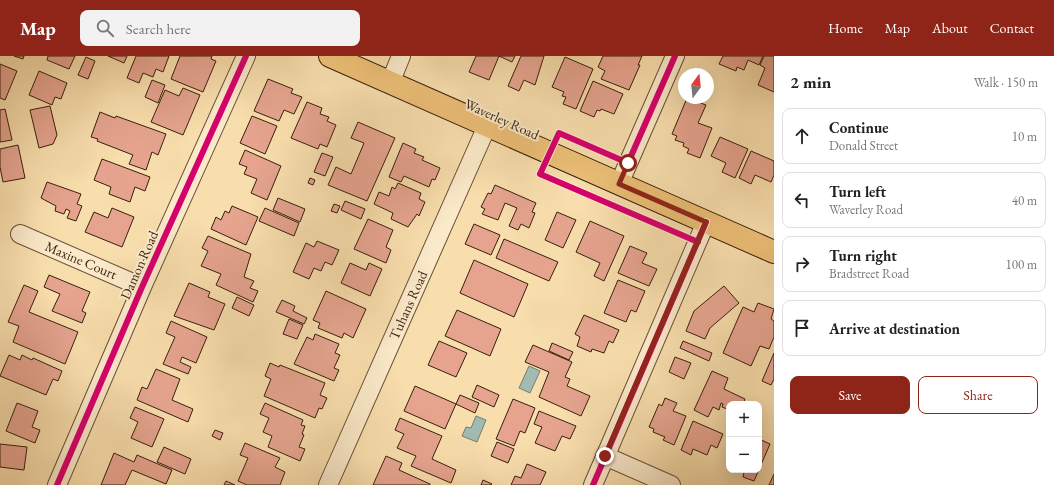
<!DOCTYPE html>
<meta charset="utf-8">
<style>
body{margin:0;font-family:"EB Garamond",serif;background:#f2f2f2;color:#222}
.controls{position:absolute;right:12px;bottom:12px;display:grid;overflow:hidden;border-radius:8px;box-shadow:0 4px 16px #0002}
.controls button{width:36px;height:36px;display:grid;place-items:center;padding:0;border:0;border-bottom:1px solid #e0e0e0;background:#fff;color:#222;font:20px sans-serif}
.compass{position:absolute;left:678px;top:12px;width:36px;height:36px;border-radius:50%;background:#fff;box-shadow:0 4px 16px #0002;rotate:15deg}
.stop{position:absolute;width:12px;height:12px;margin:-9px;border:3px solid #8f2418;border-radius:50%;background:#fff}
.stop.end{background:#8f2418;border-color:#fff;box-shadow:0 1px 4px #0008}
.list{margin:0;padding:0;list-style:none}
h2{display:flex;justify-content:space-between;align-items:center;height:52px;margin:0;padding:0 16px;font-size:17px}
h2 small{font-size:13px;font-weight:400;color:#767676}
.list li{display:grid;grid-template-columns:26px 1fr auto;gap:12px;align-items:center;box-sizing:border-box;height:56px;margin:0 8px 8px;padding:0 8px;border:1px solid #e0e0e0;border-radius:8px}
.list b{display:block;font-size:15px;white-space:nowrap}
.list p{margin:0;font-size:13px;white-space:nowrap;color:#767676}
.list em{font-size:13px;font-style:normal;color:#767676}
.actions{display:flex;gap:8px;padding:12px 16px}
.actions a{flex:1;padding:9px 0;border:1px solid #8f2418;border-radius:8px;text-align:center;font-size:14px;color:#8f2418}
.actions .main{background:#8f2418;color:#fff}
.icon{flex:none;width:22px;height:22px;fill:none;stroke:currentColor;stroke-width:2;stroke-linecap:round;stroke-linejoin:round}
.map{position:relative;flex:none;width:774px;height:429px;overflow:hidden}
header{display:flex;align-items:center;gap:24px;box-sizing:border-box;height:56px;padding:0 20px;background:#8f2418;color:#fff}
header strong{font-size:19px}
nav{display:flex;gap:22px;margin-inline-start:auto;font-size:14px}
.search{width:280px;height:36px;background:#f2f2f2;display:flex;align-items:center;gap:10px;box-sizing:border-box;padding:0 14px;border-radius:8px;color:#767676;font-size:15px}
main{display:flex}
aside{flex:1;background:#fff}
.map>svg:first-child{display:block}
</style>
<header>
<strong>Map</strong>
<div class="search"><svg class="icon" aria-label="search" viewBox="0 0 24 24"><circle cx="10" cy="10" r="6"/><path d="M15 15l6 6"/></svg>Search here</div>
<nav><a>Home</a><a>Map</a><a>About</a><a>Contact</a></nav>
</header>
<main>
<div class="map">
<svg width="774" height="429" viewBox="0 0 774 429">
<rect width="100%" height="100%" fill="#f9dead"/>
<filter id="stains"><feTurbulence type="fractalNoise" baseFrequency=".005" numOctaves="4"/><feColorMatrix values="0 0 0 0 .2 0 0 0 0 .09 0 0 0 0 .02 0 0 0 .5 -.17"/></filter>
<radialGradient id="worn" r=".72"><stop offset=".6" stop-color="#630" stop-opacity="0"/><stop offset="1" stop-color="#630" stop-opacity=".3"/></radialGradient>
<path fill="#a0bbb2" stroke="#767d70" d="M529 310 540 315 530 337 519 332Z
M476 360 486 364 477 386 462 380 466 371 471 372Z"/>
<path fill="#e6a48f" stroke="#381f0c" d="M14 0H24L23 3Z
M48 0H75L69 13 47 4Z
M108 0H127L124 7Z
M136 0H169L163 16 156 13 153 21 143 17 139 27 127 22Z
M180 0H212L211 3 216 5 203 36 171 23Z
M476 0H515L512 6 499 0 489 24 469 16Z
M521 0H544L535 29 524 24 519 35 508 30Z
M603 0H642L638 9H640L629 34 601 23 605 15 598 11Z
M723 0H763L759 9 748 4 744 14 737 11 736 15 719 8Z
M764 0H774V36L758 29 765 12 760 9Z
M86 1 95 5 88 23 78 19Z
M565 1 593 13 576 53 563 48 566 41 562 40 564 36 552 31Z
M0 8 17 15 5 44 0 42Z
M39 15 67 27 61 43 55 41 52 49 29 39Z
M268 23 293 33 291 37 302 41 294 58 284 54 279 65 254 55Z
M152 24 165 29 158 47 145 41Z
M593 25 623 38 614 58 601 53 600 55 597 54 594 61 580 55Z
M183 32 200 39 183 79 151 66 165 34 179 40Z
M687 42 706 49 698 67 712 72 700 102 687 97 689 93 683 90 684 87 675 84 677 80 672 78Z
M307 46 322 52 320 58 329 61 327 65 336 69 327 91 320 88 318 93 291 82Z
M50 50 57 79 53 88 39 92 30 54Z
M5 53 12 84 0 86V54Z
M100 56 115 62 116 60 166 78 158 99 152 96 146 114 129 108 133 99 97 85 98 83 91 81Z
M252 60 277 70 265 98 240 87Z
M358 66 395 82 367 145 328 129 336 111 351 118 364 87 351 82Z
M720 81 748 93 735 122 722 116 726 107 711 100Z
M403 87 416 93 414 97 424 101 422 104 440 112 435 124 432 123 429 131 404 120 401 126 389 121Z
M18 89 25 122 3 126 0 111V93Z
M245 94 281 110 267 144 251 137 257 123 244 118 247 111 239 108Z
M751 95 774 105V119L771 126 755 119 751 128 739 122Z
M322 97 333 101 325 120 314 116Z
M102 103 150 121 145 135 135 131 130 146 109 138 111 131 94 124Z
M310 122 315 124 313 129 308 127Z
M47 126 81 138 77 148 82 150 76 165 67 162 70 155 66 153 64 158 55 155 56 150 41 142Z
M398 127 421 137 419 143 425 146 419 160 417 158 408 171 391 163 393 157 374 148 379 136 389 140 392 131 395 133Z
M495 129 536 147 532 156 535 157 529 172 521 168 518 174 509 170 517 152 505 147 498 164 482 158 485 153 481 151 488 137 491 138Z
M278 142 305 153 300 166 273 154Z
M345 145 365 153 361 163 341 154Z
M334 148 340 150 337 157 331 155Z
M232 150 258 161 246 189 211 173 216 161 221 164 225 155 229 157Z
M112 152 134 161 122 191 85 176 94 156 108 162Z
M265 152 299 167 294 180 259 165Z
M557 156 576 164 563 192 545 184Z
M368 163 393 174 386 191 391 194 386 207 354 193Z
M590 165 624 180 604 225 594 220 600 207 576 196Z
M474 168 500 179 491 199 465 188Z
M208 180 251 198 244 221 254 225 250 232 258 235 253 246 216 229 221 218 201 210 208 195 202 192Z
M504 183 558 206 549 225 496 202Z
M317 185 339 194 332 209 325 206 321 215 314 212 309 223 293 216 306 187 314 191Z
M630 190 647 197 642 207 657 213 649 230 618 217Z
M474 204 528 228 514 261 460 237Z
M350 207 366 214 369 207 382 213 370 240 341 227Z
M49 219 90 236 82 255 86 257 82 267 52 255 60 238 44 231Z
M618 224 645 235 636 256 631 254 626 266 604 257Z
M189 227 210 236 208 241 225 248 214 274 174 260Z
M24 229 38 235 29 256 78 276 65 308 13 286 19 270 8 266Z
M724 230 739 247 710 272 705 283 686 275 694 255Z
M326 235 366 253 353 282 344 277 342 282 318 272 320 267 313 264Z
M237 241 254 249 249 260 232 252Z
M282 244 295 250 293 255 307 262 304 268 276 256Z
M758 247 774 253 771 263 774 265V281L769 293 760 290 751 310 723 297 743 251 754 256Z
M457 254 501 273 490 300 445 280Z
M584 259 619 274 613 287 609 285 604 297 592 293 591 296 577 290 580 281 575 278Z
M289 263 303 269 297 283 283 278Z
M171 265 207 281 196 307 182 301 180 306 191 311 188 318 163 308 175 281 166 277Z
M315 278 339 288 335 297 340 299 334 312 339 314 334 325 294 308 307 281 313 284Z
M439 285 467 297 456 321 428 309Z
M683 285 712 297 709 305 680 292Z
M552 287 573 296 569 304 549 295Z
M533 289 572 306 565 321 570 323 567 330 590 340 581 360 539 341 549 316 525 306Z
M774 297V323L771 329 762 325Z
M9 299 20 304 22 299 32 304 33 302 62 315 58 325 53 323 46 339 0 320Z
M675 301 691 307 684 323 669 316Z
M270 307 279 311 280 309 325 327 320 339 327 342 322 353 319 352 315 362 264 340 271 323 265 320Z
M156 313 180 323 172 344 193 353 188 366 137 344 142 331 147 333Z
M712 315 728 322 724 333 745 343 743 348H729L727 353 722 351 723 348 721 347 719 354 713 351 708 361 694 354Z
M477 329 499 339 494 351 472 341Z
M415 330 456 348 445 373 404 355Z
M460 339 479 347 475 357 456 348Z
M665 342 677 347 673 355 686 360 674 389 663 384 665 381 653 376 654 373 649 371 659 348 662 350Z
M513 343 535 352 525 377 520 375 514 390 496 383Z
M17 347 38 355 32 371 40 374 35 387 6 375Z
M265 347 303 364 301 369 305 370 302 378 304 379 299 391 305 393 300 405 268 391 272 380 263 376 269 362 260 358Z
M135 351 164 363 152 391 131 382 138 366 130 362Z
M539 355 576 370 570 383 562 380 555 395 535 387 542 371 534 368Z
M400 362 442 380 432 403 456 414 451 427 411 410 416 400 397 392 404 378 395 374Z
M693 365 723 378 717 392 711 389 707 399 693 393 691 399 681 394Z
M215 374 223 377 220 384 212 380Z
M759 383 770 388 754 425 743 421 744 416 739 414H759Z
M497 386 514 393 508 407 491 400Z
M245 387 280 402 275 411 285 416 280 429H247L238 425 248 402 240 399Z
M0 388 27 391 24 414 0 411Z
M164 391 191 403 185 418 157 406Z
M114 397 134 406 137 399 172 414 166 428 132 414 125 429H101Z
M386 400 402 407 399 414 430 428V429H373Z
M527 408 546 416 540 429H511L515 420 521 422Z
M774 418V429H769Z
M483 424 492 428 491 429H481Z
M226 425 235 429H224Z"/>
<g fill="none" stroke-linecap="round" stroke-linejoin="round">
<defs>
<path id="minor" d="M390 27 401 0
M619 128 675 0
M20 178 142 231
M605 400 671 429
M57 429 142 231 246 0
M328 429 487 70
M593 429 706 166"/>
<path id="major" d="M330 0 774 196"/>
</defs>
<use href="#minor" stroke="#684f34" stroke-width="20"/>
<use href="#major" stroke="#381f0c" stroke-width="24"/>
<use href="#minor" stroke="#fbeaca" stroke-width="18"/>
<use href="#major" stroke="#ecbf76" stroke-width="22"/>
<defs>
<path id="cycleway" d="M675 0 628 107 559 77 540 118 698 186
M57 429 142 231 246 0
M593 429 706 166"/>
</defs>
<use href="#cycleway" stroke="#fbeaca" stroke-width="8"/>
<use href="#cycleway" stroke="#d6006c" stroke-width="6"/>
</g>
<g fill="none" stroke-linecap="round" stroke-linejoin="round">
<path stroke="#8f2418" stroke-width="5" d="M605 400 706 166 619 128 628 107"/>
</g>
<g text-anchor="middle" stroke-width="4" stroke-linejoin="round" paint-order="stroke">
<g font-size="14" fill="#381f0c" stroke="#fbeaca">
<text transform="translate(502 63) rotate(24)" y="5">Waverley Road</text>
<text transform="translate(81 204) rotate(23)" y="5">Maxine Court</text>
<text transform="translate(139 209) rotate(-66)" y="5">Damon Road</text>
<text transform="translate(408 249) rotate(-66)" y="5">Tuhans Road</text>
</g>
</g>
<rect width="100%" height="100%" filter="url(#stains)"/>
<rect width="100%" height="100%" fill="url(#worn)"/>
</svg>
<div class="controls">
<button>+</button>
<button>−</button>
</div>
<svg class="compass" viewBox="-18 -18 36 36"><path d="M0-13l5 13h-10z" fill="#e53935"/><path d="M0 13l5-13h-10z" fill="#767676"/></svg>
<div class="stop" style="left:628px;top:107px"></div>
<div class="stop end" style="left:605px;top:400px"></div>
</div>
<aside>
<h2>2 min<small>Walk · 150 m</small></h2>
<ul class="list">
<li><svg class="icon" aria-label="ahead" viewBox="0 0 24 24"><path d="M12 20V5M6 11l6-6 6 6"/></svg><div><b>Continue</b><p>Donald Street</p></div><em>10 m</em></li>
<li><svg class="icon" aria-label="left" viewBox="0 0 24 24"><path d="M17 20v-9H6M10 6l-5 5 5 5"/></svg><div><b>Turn left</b><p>Waverley Road</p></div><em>40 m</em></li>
<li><svg class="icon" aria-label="right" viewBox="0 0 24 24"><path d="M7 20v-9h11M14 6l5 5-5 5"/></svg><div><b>Turn right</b><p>Bradstreet Road</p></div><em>100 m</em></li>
<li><svg class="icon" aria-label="arrive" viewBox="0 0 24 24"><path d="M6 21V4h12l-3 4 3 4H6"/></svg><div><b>Arrive at destination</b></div></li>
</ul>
<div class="actions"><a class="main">Save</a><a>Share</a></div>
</aside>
</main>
